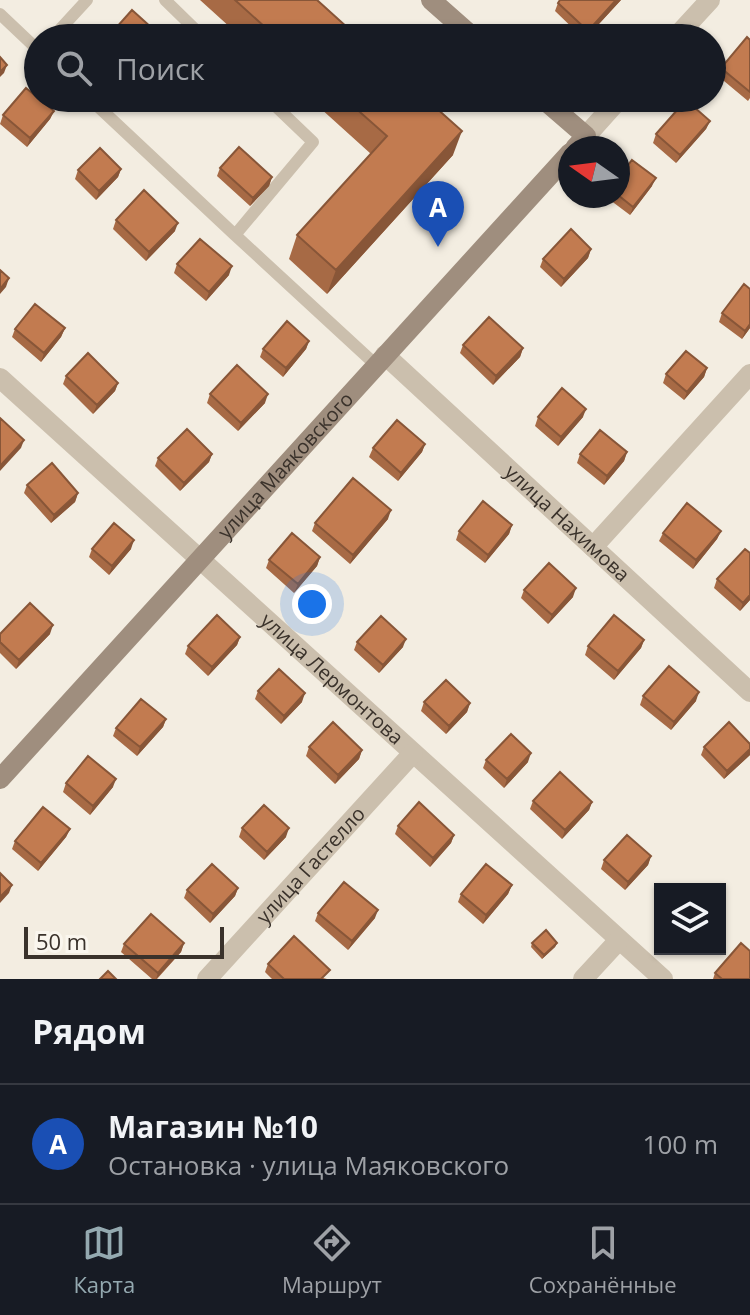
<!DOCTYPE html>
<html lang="ru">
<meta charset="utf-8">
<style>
body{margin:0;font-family:"Open Sans",sans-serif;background:#20242c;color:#f1f3f6}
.controls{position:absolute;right:24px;bottom:24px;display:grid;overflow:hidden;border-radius:0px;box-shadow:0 2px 6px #0004}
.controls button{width:72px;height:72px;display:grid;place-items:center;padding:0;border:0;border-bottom:2px solid #363941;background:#171b24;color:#f1f3f6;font:40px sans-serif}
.compass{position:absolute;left:558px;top:136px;width:72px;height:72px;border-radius:50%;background:#171b24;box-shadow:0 2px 6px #0004;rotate:284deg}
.scale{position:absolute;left:24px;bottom:20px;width:200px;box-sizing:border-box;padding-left:8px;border:4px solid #3a322b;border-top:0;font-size:22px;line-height:28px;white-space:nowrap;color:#3a322b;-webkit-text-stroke:6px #faf6ee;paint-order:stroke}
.you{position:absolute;left:312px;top:604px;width:28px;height:28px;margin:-20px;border:6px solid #fff;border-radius:50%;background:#1a73e8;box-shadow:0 0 0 12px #1a73e833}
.badge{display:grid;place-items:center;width:52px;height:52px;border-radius:50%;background:#94a9b0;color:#fff;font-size:26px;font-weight:700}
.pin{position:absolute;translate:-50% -66px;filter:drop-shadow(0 2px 4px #0008)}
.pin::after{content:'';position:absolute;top:42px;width:28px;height:24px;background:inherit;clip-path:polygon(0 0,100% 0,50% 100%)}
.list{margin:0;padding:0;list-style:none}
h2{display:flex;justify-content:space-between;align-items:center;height:104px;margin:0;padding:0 32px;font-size:34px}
h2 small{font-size:26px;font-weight:400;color:#9ea1a6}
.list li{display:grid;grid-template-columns:52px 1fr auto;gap:24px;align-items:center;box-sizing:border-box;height:120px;padding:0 32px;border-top:2px solid #363941}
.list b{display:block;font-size:30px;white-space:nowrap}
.list p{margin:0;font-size:26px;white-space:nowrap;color:#9ea1a6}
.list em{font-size:26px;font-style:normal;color:#9ea1a6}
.icon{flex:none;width:44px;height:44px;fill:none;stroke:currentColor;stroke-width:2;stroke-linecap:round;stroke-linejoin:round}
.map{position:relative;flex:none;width:750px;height:979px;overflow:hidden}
.search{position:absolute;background:#171b24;box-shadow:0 2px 6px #0004;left:24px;right:24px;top:24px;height:88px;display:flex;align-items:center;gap:20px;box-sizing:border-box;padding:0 28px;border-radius:44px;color:#9ea1a6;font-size:30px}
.sheet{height:224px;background:#171b24}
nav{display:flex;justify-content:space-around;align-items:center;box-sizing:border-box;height:112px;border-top:2px solid #363941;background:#171b24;font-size:22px;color:#9ea1a6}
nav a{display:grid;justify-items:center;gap:4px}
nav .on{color:#94a9b0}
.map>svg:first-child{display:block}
</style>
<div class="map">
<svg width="750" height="979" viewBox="0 0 750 979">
<rect width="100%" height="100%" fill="#f3ede1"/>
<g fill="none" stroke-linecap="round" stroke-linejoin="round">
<path stroke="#cbbfad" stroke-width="12" d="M165 0 204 38
M0 14 38 50
M52 38 87 0
M89 98 235 235
M267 98 313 142 235 235 376 365"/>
<g stroke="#cbbfad" stroke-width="20">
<path d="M675 38 710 0"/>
<path d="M586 136 620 98"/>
<path id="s1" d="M385 355 750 692"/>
<path id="s2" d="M0 378 663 979"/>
<path d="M593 547 750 374"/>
<path id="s3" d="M207 979 413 753"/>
<path d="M583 979 619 940"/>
</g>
<g stroke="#9f8e7e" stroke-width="20">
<path d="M431 0 474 38"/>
<path d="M542 98 586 136 575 148"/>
<path id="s4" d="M0 779 570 153"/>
</g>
</g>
<path fill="#a76a45" d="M200 0H317L359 38H242Z
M621 0 586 38H583L555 11 558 3Z
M750 40V98L748 101 718 76 721 68Z
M134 98H162L149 112Z
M309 98H425L453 155 327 294 289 259 297 235 371 154Z
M54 111 50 119 27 147 0 124 3 115Z
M710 121 706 129 676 163 653 143 656 134Z
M220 168 272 177 269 186 250 206 217 176Z
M121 169 118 177 96 200 75 179 78 170Z
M618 178 652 186 630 215 606 197 618 196Z
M116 220 175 231 146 261 113 229Z
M591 249 588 258 561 287 540 267 543 259Z
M177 264 229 275 206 301 174 273Z
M750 289V328L742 339 719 322 722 313Z
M65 328 61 337 41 362 12 337 15 329Z
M309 341 306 349 283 377 260 357 263 349Z
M463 345 523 348 520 357 493 385 460 353Z
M707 368 704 377 684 400 663 383 666 374Z
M66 376 118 383 115 391 93 414 63 384Z
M210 394 265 403 238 431 207 403Z
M538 417H583L558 446 535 426Z
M425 444 422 452 398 481 369 457 373 448Z
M627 452 624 461 604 485 577 463 580 454Z
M212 454 209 462 180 491 155 466 158 458Z
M27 485 78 493 75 502 51 523 24 493Z
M388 519 350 564 312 531 315 523Z
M512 525 509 534 485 563 456 540 459 531Z
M721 531 717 539 693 569 659 541 663 533Z
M92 549H131L109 575 89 557Z
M320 557 317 566 294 593 266 568 269 560Z
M717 579 750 600 740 611 714 588Z
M524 590 573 597 548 624 521 598Z
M0 634H50L16 669 0 653Z
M240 637 237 645 208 676 185 654 188 646Z
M644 640 641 648 614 680 585 655 588 646Z
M357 642 403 647 379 673 354 650Z
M258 691 302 702 281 724 255 699Z
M643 696 696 701 671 730 640 705Z
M424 702 470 703 467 712 446 734 421 711Z
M166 719 163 727 137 756 113 736 116 728Z
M309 747 362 750 359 759 335 784 306 756Z
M704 747 750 755 724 779 701 755Z
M486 760 528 762 504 788 483 768Z
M66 783 113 787 90 815 63 792Z
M533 801 592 802 589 810 562 839 530 809Z
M398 826 454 835 451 843 430 867 395 834Z
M242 828 286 837 264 860 239 837Z
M70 829 66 837 38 871 12 849 15 841Z
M651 856 648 865 625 890 601 869 604 860Z
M512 885 508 894 483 924 458 902 461 894Z
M238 888 235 896 210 923 184 898 187 890Z
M318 913 375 918 348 950 315 921Z
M659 918 660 919V931L656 927Z
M184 943 181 952 157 979H152L121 952 124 944Z
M532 943H557L555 947 542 959 531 947Z
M268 964 327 979H272L265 972Z
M715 973 750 979H713Z"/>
<path fill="#885638" d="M616 0H621L586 38 588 31Z
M7 65 4 73 0 77V72Z
M156 98H162L149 112 154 100Z
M54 111 50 119 27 147 30 138Z
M710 121 706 129 676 163 680 155Z
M462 131 453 155 327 294 336 270Z
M121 169 118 177 96 200 99 191Z
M272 177 269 186 250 206 253 198Z
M656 178 652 186 630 215 633 207Z
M178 223 175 231 146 261 149 252Z
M591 249 588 258 561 287 564 279Z
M232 266 229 275 206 301 209 292Z
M9 278 6 287 0 294V289Z
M750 324V328L742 339 745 331Z
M65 328 61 337 41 362 44 353Z
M309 341 306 349 283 377 286 368Z
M523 348 520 357 493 385 496 376Z
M707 368 704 377 684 400 687 392Z
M118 383 115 391 93 414 97 405Z
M268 394 265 403 238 431 241 423Z
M586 409 583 417 558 446 561 437Z
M24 440 21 448 0 471V466Z
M425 444 422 452 398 481 401 473Z
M627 452 624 461 604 485 607 476Z
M212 454 209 462 180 491 184 483Z
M78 493 75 502 51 523 54 515Z
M391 510 388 519 350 564 353 555Z
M512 525 509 534 485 563 488 555Z
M721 531 717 539 693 569 696 560Z
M134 540 131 549 109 575 112 566Z
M320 557 317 566 294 593 298 584Z
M576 588 573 597 548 624 552 615Z
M750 595V600L740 611 743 603Z
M53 625 50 634 16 669 19 660Z
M240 637 237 645 208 676 212 667Z
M406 639 403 647 379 673 383 665Z
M644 640 641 648 614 680 618 671Z
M699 692 696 701 671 730 674 722Z
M305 693 302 702 281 724 284 716Z
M470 703 467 712 446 734 449 726Z
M166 719 163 727 137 756 140 747Z
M750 749V755L724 779 727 771Z
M362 750 359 759 335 784 338 775Z
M531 753 528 762 504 788 507 779Z
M116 779 113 787 90 815 93 806Z
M592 802 589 810 562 839 565 830Z
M289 828 286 837 264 860 267 852Z
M70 829 66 837 38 871 41 863Z
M454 835 451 843 430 867 433 858Z
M651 856 648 865 625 890 628 882Z
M12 885 9 893 0 903V897Z
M512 885 508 894 483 924 486 915Z
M238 888 235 896 210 923 213 914Z
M378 910 375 918 348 950 352 941Z
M184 943 181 952 156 979 158 973Z
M557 943 555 947 542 959 544 955Z"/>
<path fill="#c27b50" stroke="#885638" stroke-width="2" d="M235 0H317L359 38H277Z
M560 0H616L588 31 558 3Z
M132 10 163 38H107Z
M747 37 750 40V92L721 68Z
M0 57 7 65 0 72Z
M26 88 54 111 30 138 3 115Z
M344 98H425L462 131 336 270 297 235 387 136Z
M686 100 710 121 680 155 656 134Z
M239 147 272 177 253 198 220 168Z
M100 148 121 169 99 191 78 170Z
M632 160 656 178 633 207 618 195V178Z
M144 190 178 223 149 252 116 220Z
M571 229 591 249 564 279 543 259Z
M200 239 232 266 209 292 177 264Z
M0 270 9 278 0 289Z
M744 284 750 289V324L745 331 722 313Z
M35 304 65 328 44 353 15 329Z
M489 317 523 348 496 376 463 345Z
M287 321 309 341 286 368 263 349Z
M686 351 707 368 687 392 666 374Z
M88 353 118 383 97 405 66 376Z
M237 365 268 394 241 423 210 394Z
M562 388 586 409 561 437 538 417Z
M0 418 24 440 0 466Z
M397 420 425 444 401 473 373 448Z
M187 429 212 454 184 483 158 458Z
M600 430 627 452 607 476 580 454Z
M52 463 78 493 54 515 27 485Z
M353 478 391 510 353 555 315 523Z
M483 501 512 525 488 555 459 531Z
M687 503 721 531 696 560 663 533Z
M114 523 134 540 112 566 92 549Z
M292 533 320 557 298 584 269 560Z
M745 549 750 553V595L743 603 717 579Z
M549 563 576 588 552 615 524 590Z
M30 603 53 625 19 660 0 642V634Z
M217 615 240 637 212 667 188 646Z
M614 615 644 640 618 671 588 646Z
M381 616 406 639 383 665 357 642Z
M669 666 699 692 674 722 643 696Z
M279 669 305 693 284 716 258 691Z
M446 680 470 703 449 726 424 702Z
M141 699 166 719 140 747 116 728Z
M333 722 362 750 338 775 309 747Z
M729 722 750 744V749L727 771 704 747Z
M511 734 531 753 507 779 486 760Z
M88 756 116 779 93 806 66 783Z
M560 772 592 802 565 830 533 801Z
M419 802 454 835 433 858 398 826Z
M264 805 289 828 267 852 242 828Z
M43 807 70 829 41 863 15 841Z
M627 835 651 856 628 882 604 860Z
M212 864 238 888 213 914 187 890Z
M486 864 512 885 486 915 461 894Z
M0 873 12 885 0 897Z
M344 882 378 910 352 941 318 913Z
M151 914 184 943 158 973 124 944Z
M546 930 557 943 544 955 532 943Z
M294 936 330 970 321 979H284L268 964Z
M741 943 750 951V979H722L715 973Z
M108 971 116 979H100Z"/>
<g text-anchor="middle" stroke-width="6" stroke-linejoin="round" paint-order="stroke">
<g font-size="20" fill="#3a322b" stroke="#faf6ee">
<text dy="7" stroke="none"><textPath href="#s4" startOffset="424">улица Маяковского</textPath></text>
<text dy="7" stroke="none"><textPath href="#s1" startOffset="248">улица Нахимова</textPath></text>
<text dy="7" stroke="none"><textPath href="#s2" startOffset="448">улица Лермонтова</textPath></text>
<text dy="7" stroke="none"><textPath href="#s3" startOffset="154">улица Гастелло</textPath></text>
</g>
</g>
</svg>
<div class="controls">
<button><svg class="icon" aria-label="layers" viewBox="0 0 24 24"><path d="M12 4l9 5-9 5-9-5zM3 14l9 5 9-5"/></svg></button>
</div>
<svg class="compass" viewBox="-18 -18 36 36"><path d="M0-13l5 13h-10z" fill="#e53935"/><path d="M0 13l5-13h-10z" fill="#9ea1a6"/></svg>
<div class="scale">50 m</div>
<div class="you"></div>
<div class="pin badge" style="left:438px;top:247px;background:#1a4fb4">A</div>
<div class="search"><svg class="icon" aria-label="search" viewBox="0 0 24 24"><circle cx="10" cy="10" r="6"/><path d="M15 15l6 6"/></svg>Поиск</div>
</div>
<section class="sheet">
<h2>Рядом<small></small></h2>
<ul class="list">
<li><span class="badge" style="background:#1a4fb4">A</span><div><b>Магазин №10</b><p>Остановка · улица Маяковского</p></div><em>100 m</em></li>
</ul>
</section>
<nav>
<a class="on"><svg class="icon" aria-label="map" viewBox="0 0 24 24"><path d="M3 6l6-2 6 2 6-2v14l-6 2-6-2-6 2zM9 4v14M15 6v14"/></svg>Карта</a>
<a><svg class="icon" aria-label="directions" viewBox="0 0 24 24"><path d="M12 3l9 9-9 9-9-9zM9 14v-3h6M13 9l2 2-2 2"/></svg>Маршрут</a>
<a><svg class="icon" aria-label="saved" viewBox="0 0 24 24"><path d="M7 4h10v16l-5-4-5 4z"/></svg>Сохранённые</a>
</nav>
